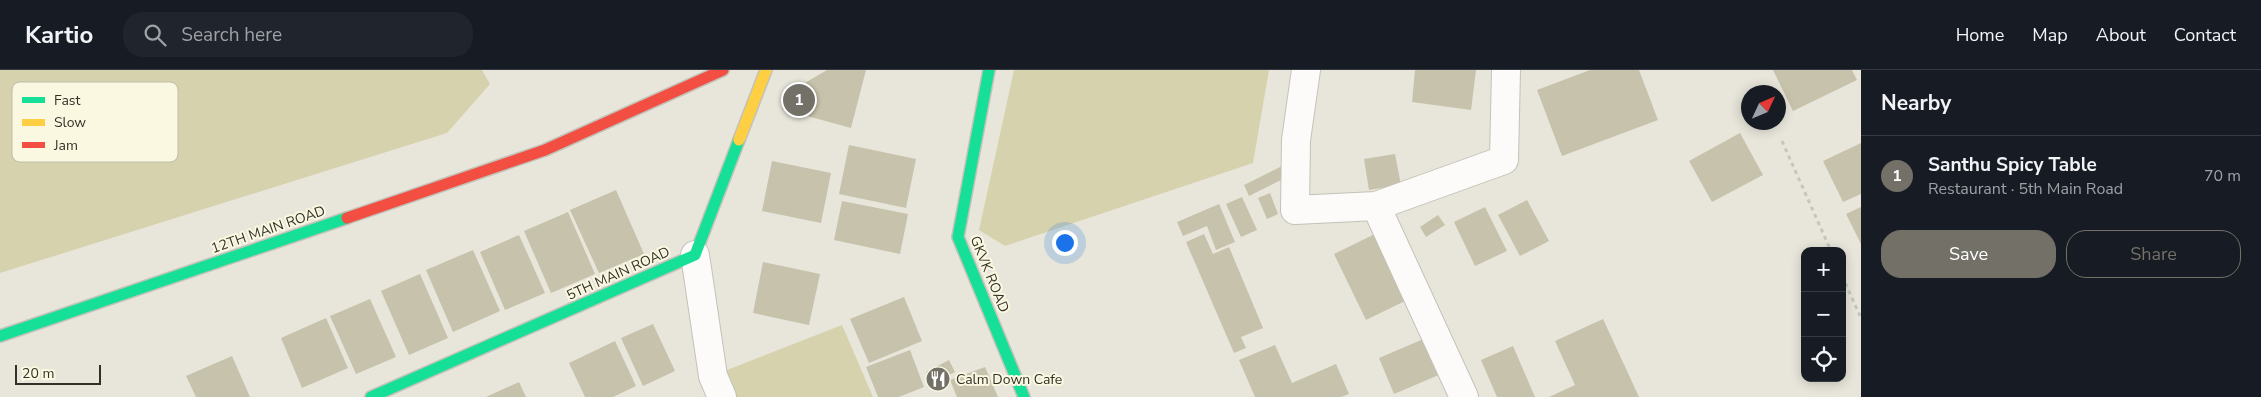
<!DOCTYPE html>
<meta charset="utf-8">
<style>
body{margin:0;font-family:"Nunito Sans",sans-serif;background:#20242c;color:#f1f3f6}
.controls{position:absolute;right:15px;bottom:15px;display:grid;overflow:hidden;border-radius:10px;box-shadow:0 2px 12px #0003}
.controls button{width:45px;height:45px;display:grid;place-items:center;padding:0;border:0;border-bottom:1px solid #363941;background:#171b24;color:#f1f3f6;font:25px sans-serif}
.compass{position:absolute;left:1741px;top:15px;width:45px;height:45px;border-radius:50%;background:#171b24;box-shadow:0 2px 12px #0003;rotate:46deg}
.scale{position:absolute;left:15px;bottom:12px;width:86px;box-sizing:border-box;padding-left:5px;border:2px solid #323129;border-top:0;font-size:14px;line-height:18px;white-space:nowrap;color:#323129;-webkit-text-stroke:4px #fbf8e1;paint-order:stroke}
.you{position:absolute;left:1064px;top:172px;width:18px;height:18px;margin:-12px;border:4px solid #fff;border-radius:50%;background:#1a73e8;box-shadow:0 0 0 8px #1a73e833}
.badge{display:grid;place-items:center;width:32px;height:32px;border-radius:50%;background:#727067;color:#fff;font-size:16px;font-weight:700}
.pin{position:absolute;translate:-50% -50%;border:2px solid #fff;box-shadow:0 1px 5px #0006}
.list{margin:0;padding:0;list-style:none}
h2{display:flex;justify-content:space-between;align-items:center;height:65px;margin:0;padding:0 20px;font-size:21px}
h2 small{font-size:16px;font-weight:400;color:#9ea1a6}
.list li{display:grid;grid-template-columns:32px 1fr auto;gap:15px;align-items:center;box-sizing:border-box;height:80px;padding:0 20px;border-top:1px solid #363941}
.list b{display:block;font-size:19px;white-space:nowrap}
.list p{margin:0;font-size:16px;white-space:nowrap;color:#9ea1a6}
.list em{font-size:16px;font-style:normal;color:#9ea1a6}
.actions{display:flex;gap:10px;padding:15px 20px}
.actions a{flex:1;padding:11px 0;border:1px solid #727067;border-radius:20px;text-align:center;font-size:18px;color:#727067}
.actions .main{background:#727067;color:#fff}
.icon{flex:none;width:28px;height:28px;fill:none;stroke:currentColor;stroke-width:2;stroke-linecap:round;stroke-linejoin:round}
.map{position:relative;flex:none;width:1861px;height:327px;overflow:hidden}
header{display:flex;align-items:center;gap:30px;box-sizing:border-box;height:70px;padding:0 25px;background:#171b24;border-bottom:1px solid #363941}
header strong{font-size:24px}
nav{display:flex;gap:28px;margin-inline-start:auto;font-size:18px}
.search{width:350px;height:45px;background:#20242c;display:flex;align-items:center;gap:12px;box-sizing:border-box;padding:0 18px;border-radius:20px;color:#9ea1a6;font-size:19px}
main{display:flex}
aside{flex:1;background:#171b24}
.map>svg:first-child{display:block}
</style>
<header>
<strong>Kartio</strong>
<div class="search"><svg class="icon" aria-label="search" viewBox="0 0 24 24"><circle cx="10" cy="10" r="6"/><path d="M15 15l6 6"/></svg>Search here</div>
<nav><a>Home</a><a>Map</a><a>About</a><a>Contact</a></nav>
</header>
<main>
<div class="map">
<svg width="1861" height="327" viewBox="0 0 1861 327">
<rect width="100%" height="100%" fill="#e8e6da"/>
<path fill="#d6d2ae" d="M0 0H482L490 14 447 63 0 203Z
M1014 0H1269L1253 93 1005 176 979 160Z
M842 255 873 327H736L722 302Z"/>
<path fill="#c6c2ac" d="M827 0H866L851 58 782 39 786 24Z
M1415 0H1476L1471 40 1412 32Z
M1590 0H1639L1658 50 1562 86 1537 20Z
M1773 0H1852L1857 10 1793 41Z
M1740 63 1763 105 1712 132 1689 91Z
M1861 73V124L1843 132 1823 91Z
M849 75 916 89 906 138 839 124Z
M1395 84 1401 115 1369 120 1364 89Z
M772 91 831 103 821 153 762 141Z
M1284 95 1289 106 1249 126 1244 115Z
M616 120 644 184 599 203 570 140Z
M1270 123 1278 144 1267 149 1258 128Z
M1242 127 1257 160 1241 167 1226 134Z
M1527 130 1549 171 1520 186 1498 145Z
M842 131 908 144 900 184 834 170Z
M1219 134 1235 172 1216 180 1207 156 1183 166 1177 152Z
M1485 137 1507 181 1475 196 1454 152Z
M1861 137V174L1846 144Z
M568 142 595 204 551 223 524 161Z
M1438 145 1445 155 1426 167 1420 157Z
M1204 164 1213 184 1229 177 1263 258 1241 267 1246 278 1234 283 1186 172Z
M1375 164 1407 230 1366 250 1334 184Z
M519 165 545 223 505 240 480 182Z
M473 180 500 241 453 262 426 200Z
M763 192 820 204 809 255 753 243Z
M420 204 448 268 409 285 381 221Z
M904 227 922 271 869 293 850 249Z
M370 229 396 287 356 304 330 246Z
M326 248 348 298 302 318 281 268Z
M1603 249 1639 327H1549L1575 315 1555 271Z
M653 254 675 301 643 316 621 268Z
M1426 268 1441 304 1394 324 1379 288Z
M615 271 636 316 613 327H585L569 293Z
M1275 275 1292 313 1336 294 1349 324 1341 327H1255L1239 290Z
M1513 276 1535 327H1497L1481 290Z
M910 280 924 317 899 327H878L866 297Z
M232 286 250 327H196L186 306Z
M949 290 955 302 932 313 926 302Z
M985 297 998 327H957L950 310Z
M519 312 526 327H486Z"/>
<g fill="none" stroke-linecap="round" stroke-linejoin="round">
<defs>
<path id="street" d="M1306 0 1296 70 1295 140 1376 136 1504 90 1506 0
M1376 136 1464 327
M695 185 713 306 722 327"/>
<path id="fast" d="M989 0 958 167 1024 327
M0 266 347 148
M371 327 695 185 739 70"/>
<path id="slow" d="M739 70 766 0"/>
<path id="jam" d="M347 148 545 80 723 0"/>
</defs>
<use href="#street" stroke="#c3c2b9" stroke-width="30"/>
<use href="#fast" stroke="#c3c2b9" stroke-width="14"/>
<use href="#slow" stroke="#c3c2b9" stroke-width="14"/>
<use href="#jam" stroke="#c3c2b9" stroke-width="14"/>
<path stroke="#c6c6c1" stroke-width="3" stroke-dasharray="4 4" stroke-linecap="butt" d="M1782 71 1831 181
M1842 206 1861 248"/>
<use href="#street" stroke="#fcfbf9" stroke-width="28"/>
<use href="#fast" stroke="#16e098" stroke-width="11"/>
<use href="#slow" stroke="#ffcf43" stroke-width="11"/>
<use href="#jam" stroke="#f24e42" stroke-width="11"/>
</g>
<defs>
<symbol id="restaurant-disc" viewBox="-11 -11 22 22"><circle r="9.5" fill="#727067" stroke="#fbf8e1"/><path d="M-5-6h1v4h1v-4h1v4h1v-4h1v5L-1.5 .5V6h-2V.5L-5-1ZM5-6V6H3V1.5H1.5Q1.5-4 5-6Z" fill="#fff"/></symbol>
</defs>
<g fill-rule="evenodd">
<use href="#restaurant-disc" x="924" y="295" width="28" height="28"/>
</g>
<g text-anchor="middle" stroke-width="4" stroke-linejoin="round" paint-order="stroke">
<g font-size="14" fill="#323129" stroke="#fbf8e1">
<text transform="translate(268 159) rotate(-19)" y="5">12TH MAIN ROAD</text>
<text transform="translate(618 203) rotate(-24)" y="5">5TH MAIN ROAD</text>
<text transform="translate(990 204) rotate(68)" y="5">GKVK ROAD</text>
</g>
<g font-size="14" fill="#323129" stroke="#fbf8e1" text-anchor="start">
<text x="956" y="314">Calm Down Cafe</text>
</g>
</g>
<rect x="12" y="12" width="166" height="80" rx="8" fill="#fbf8e1" stroke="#bfbcaa" stroke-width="1"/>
<rect x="22" y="27" width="23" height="6" fill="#16e098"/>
<rect x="22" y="49" width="23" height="7" fill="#ffcf43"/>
<rect x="22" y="72" width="23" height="6" fill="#f24e42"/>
<g font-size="14" fill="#323129">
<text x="54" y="35">Fast</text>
<text x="54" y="57">Slow</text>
<text x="54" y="80">Jam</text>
</g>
</svg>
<div class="controls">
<button>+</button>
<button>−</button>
<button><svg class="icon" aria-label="locate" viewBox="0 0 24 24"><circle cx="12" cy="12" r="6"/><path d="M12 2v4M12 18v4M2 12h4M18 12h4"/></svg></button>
</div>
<svg class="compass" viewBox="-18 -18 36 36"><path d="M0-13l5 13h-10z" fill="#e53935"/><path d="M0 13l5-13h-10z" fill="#9ea1a6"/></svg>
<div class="scale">20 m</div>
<div class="you"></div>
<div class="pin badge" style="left:799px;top:30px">1</div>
</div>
<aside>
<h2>Nearby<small></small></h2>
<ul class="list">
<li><span class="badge">1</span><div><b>Santhu Spicy Table</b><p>Restaurant · 5th Main Road</p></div><em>70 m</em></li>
</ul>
<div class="actions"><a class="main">Save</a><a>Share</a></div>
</aside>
</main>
